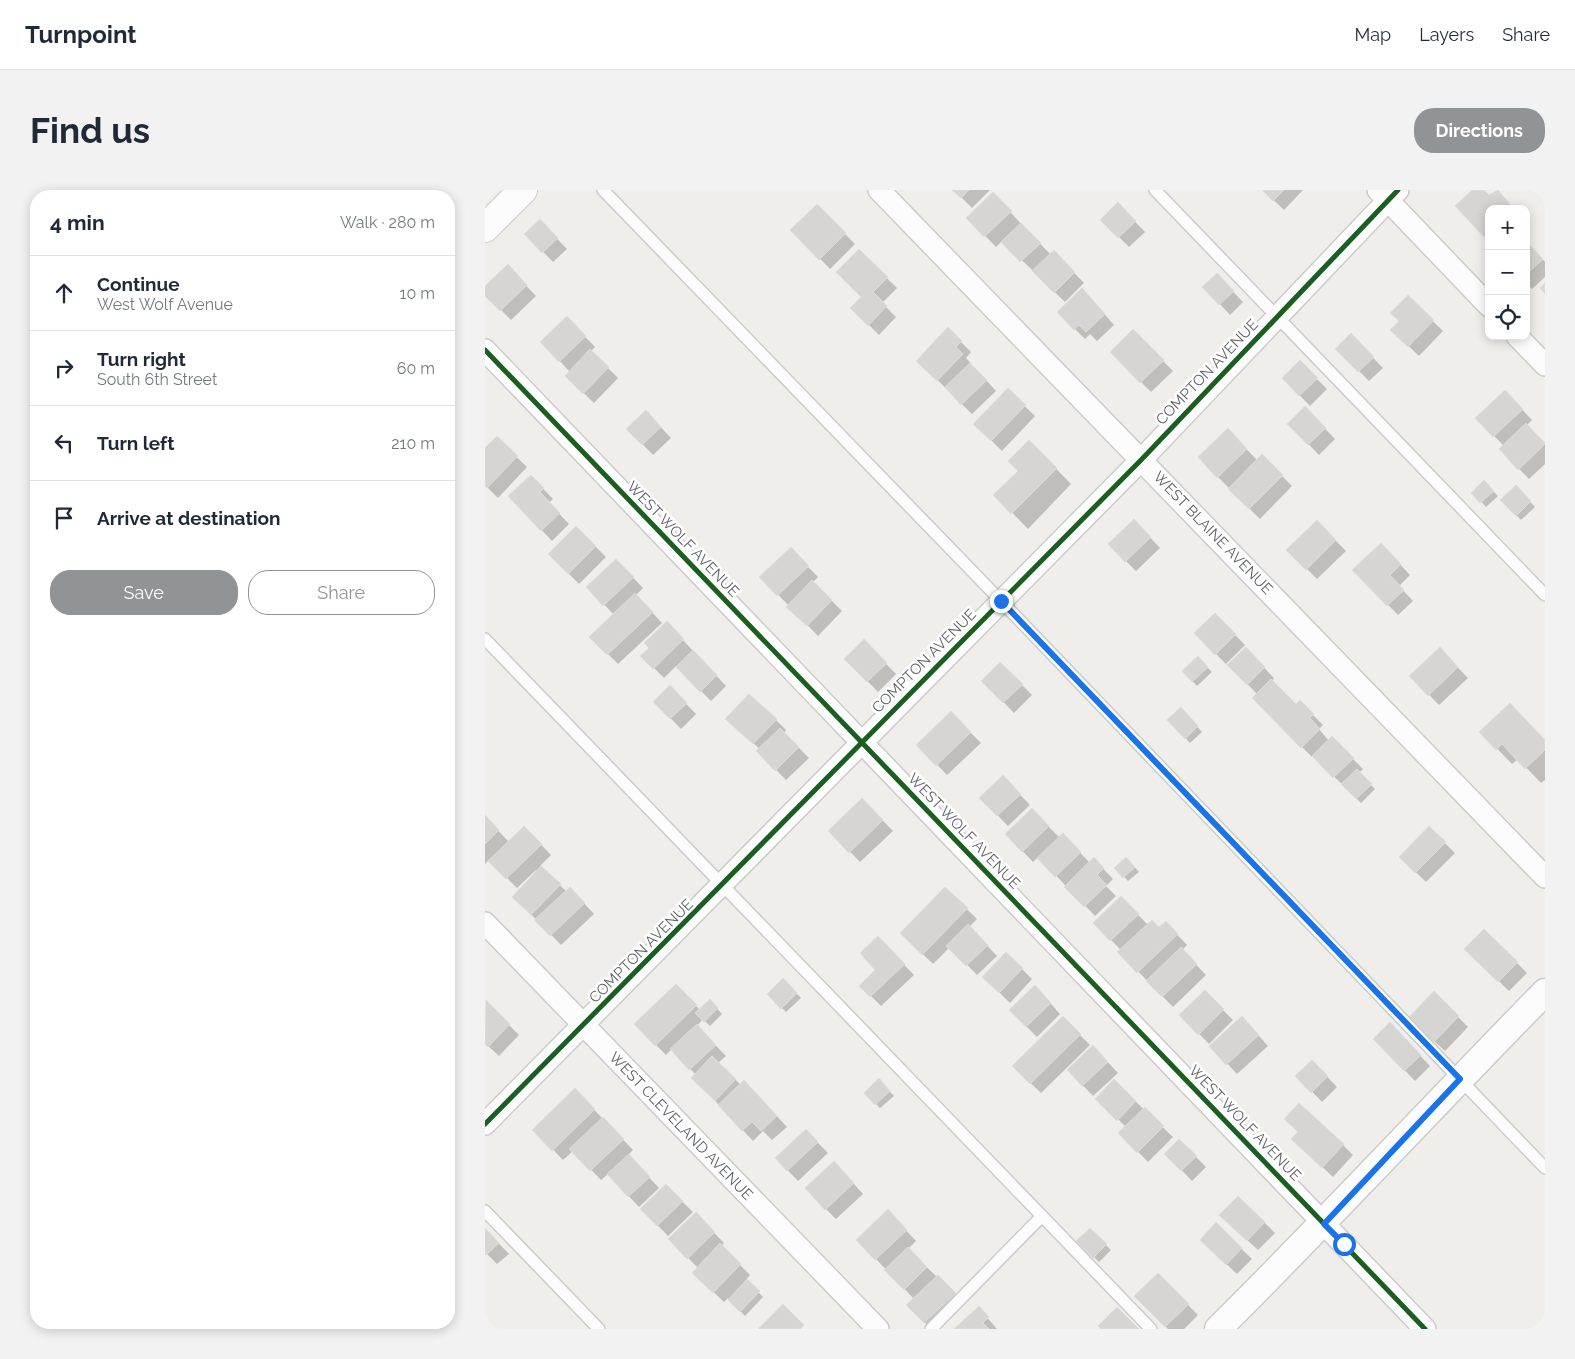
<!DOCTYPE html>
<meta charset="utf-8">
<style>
body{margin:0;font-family:Raleway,sans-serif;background:#f2f2f3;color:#1f2937}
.controls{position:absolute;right:15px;top:15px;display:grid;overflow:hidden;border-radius:10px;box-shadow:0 2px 12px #0003}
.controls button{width:45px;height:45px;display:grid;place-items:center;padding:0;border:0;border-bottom:1px solid #e0e1e3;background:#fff;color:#1f2937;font:25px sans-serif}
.stop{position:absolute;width:15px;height:15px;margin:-11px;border:4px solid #1a73e8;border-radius:50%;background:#fff}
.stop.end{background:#1a73e8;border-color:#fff;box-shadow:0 1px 5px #0008}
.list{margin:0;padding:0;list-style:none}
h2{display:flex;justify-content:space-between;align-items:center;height:65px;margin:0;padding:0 20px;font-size:21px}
h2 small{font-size:16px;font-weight:400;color:#747a83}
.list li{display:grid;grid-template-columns:32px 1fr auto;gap:15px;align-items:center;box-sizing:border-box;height:75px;padding:0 20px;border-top:1px solid #e0e1e3}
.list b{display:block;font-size:19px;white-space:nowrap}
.list p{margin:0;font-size:16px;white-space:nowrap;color:#747a83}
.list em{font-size:16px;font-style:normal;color:#747a83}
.actions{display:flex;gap:10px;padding:15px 20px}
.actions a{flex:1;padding:11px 0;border:1px solid #919496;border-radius:20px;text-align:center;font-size:18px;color:#919496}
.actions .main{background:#919496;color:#fff}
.icon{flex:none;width:28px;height:28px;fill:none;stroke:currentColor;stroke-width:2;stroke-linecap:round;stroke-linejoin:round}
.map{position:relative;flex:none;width:1060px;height:1139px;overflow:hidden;border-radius:20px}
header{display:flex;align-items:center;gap:30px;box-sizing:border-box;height:70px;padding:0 25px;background:#fff;border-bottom:1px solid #e0e1e3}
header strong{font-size:24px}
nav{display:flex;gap:28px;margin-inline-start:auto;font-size:18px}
.intro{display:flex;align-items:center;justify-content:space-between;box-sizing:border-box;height:120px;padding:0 30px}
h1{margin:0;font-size:35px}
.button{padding:12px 22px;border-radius:20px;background:#919496;color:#fff;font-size:18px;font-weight:700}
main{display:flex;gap:30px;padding:0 30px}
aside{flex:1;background:#fff;border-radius:20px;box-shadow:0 2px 12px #0003}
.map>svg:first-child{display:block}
</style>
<header>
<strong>Turnpoint</strong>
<nav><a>Map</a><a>Layers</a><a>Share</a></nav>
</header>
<div class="intro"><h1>Find us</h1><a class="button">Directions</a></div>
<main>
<aside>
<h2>4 min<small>Walk · 280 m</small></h2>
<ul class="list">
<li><svg class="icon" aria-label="ahead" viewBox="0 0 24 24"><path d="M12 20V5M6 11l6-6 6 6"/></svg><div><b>Continue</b><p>West Wolf Avenue</p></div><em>10 m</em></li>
<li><svg class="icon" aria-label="right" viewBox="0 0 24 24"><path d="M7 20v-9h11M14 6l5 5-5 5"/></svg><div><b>Turn right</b><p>South 6th Street</p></div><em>60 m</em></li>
<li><svg class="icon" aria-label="left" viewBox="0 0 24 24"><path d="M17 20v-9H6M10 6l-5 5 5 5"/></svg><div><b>Turn left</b></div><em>210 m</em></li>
<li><svg class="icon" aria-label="arrive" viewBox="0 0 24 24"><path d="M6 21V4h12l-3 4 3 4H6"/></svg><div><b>Arrive at destination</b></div></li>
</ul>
<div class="actions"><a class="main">Save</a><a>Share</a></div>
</aside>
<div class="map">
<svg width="1060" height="1139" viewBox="0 0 1060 1139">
<rect width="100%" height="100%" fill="#efeeea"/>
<path fill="#0003" d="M469 0H505L487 18Z
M778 0H818L799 20Z
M989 0H998L1005 7 1011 1 1029 19H1004V50L972 16Z
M508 4 566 65 569 62 599 93 580 112 517 51 511 57 483 28Z
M633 14 660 42 644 57 617 30Z
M332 16 370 54 345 79 307 40Z
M55 31 82 59 68 72 41 44Z
M1041 52 1060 72V87L1047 99 1041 93Z
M374 61 412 98 397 113 411 127 394 145 367 118 378 107Z
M22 76 51 106 26 130 0 104V98Z
M732 85 758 112 745 125 719 97Z
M923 107 958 141 934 166 907 140 915 132Z
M607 110 629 135 612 151 605 144 600 149 590 139Z
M82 128 110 157 106 161 133 188 109 213 81 186 85 182 57 152Z
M463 139 486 162 481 168 511 201 487 224 433 171Z
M648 141 688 181 666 202 626 162Z
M866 145 898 178 884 191 852 159Z
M815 172 842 199 825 216 798 188Z
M523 200 550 226 517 261 490 234Z
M1020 201 1047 230 1042 235 1060 253V274L1044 289 1015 259 1019 256 991 228Z
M820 218 850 249 834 265 804 234Z
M171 232 186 248 168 265 143 239Z
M743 240 772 270 777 266 807 296 775 329 733 287Z
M12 248 42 277 13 308 0 295V260Z
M544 251 586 294 543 339 510 305 535 281Z
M46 286 68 309 64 313 84 334 67 351 25 307Z
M999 292 1013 306 1001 317 988 303Z
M1031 297 1050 317 1036 330 1017 310Z
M832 332 861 361 832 389 803 360Z
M91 337 121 367 94 394 64 364Z
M659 341 675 358 651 381 641 371Z
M896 354 925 385 914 396 928 411 913 425 869 380Z
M305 359 333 387 328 392 357 421 333 446 276 387Z
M131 370 158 398 151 405 177 433 133 474 106 447 129 425 103 397Z
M730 424 760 455 741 474 731 464Z
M182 433 241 496 226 511 191 476 179 488 157 466 166 458Z
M379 451 411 484 393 502 361 469Z
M761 459 789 488 787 491 811 516 815 512 838 535 834 539 844 551 847 548 878 579 874 583 890 599 876 613 828 566 827 567 768 508 772 504 744 475Z
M955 459 983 488 954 515 926 486Z
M713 468 727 482 712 496 698 481Z
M515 473 547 505 529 523 498 491Z
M185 497 211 524 196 539 170 512Z
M696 519 717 542 705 553 684 530Z
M466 523 496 553 462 585 433 555Z
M291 530 301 540 299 543 324 568 301 590 273 561 275 559 252 539Z
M996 542 1060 551V590L1056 593 1033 569 1027 574Z
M518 587 545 615 523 636 496 608Z
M377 609 408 641 375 672 345 641Z
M547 620 575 648 578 645 605 673 609 669 628 689 621 696 631 706 610 726 553 667 548 672 521 644Z
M0 627 24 652 39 637 66 665 55 676 82 702 95 709 109 724 76 755 29 707 53 682 51 680 32 698 4 670 0 674Z
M944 638 970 663 941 692 915 667Z
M646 673 654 682 643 691 631 678Z
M460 698 492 729 484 737 512 766 492 785 465 757 448 774 416 743Z
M636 707 663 735 674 739 681 733 702 755 697 760 721 785 688 817 634 762 636 760 610 734Z
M999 740 1042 783 1024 801 981 759Z
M393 748 429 785 396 816 376 796 392 780Z
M537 779 547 789 525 813 509 797Z
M298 790 316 808 301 822 283 804Z
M191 795 215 820 225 811 237 824 225 836 218 829 212 836 241 866 233 873 256 895 270 902 302 937 287 950 278 941 268 951 218 898 211 885 187 859 181 865 150 834Z
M720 802 748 830 724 854 696 825Z
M949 803 983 837 960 861 935 838Z
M560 807 575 824 552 847 541 836Z
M1 812 34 845 14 866 0 853Z
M578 828 605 855 556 903 528 876Z
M905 834 945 876 930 891 890 849Z
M767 838 783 856 752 884 726 856Z
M618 867 633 883 608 906 583 880Z
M827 871 852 897 837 912 812 886Z
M394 890 409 906 395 918 380 903Z
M629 891 688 947 663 972 635 943 641 937 612 909Z
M90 900 148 960 143 965 174 998 154 1017 123 984 116 990 88 961 78 970 49 940Z
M814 942 858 955 868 965 848 987 818 959Z
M694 950 721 977 707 991 681 964Z
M331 951 343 963 313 991 291 968Z
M359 983 378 1004 351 1029 341 1019Z
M181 996 208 1022 183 1046 157 1019Z
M753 1007 790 1043 773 1060 746 1035Z
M403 1021 431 1051 423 1059 480 1114 454 1139H446L423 1115 429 1109 373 1050Z
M211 1024 239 1053 236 1056 265 1085 261 1090 278 1107 260 1126 243 1108 239 1112 219 1093 213 1078 185 1049Z
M731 1034 767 1069 752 1084 716 1050Z
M0 1039 24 1064 12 1074 0 1062Z
M605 1039 626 1060 614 1072 593 1051Z
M673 1085 713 1125 699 1139H683L651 1106Z
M494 1118 512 1139H471Z"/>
<path fill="#d6d5d3" stroke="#deddd9" d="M467 0H484L476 8Z
M777 0H799L788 11Z
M987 0H999L1004 5 1013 0 1024 13 1017 19H1004V43L999 47 970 16Z
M508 2 527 21 499 47 481 28Z
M633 12 651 31 633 48 615 30Z
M332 14 361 43 334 70 305 40Z
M55 29 73 48 57 63 39 44Z
M536 33 556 53 535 72 516 52Z
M1041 51 1058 69 1041 85Z
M374 59 403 87 388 102 402 116 383 136 365 118 376 107 351 82Z
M569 60 590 82 569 103 547 81Z
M23 74 42 95 15 121 0 106V96Z
M732 83 749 101 734 115 717 97Z
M1060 93V104L1055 98Z
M597 98 620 124 601 142 594 135 589 140 572 122Z
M923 105 949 130 923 157 905 140 914 131 905 123Z
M82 126 101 146 74 172 55 152Z
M463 137 477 151 471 157 478 164 452 191 431 171Z
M648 139 679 170 655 193 625 162Z
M866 143 889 167 873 182 850 159Z
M105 159 124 177 98 204 80 186Z
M815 170 833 188 814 206 797 188Z
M485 173 502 190 476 215 460 197Z
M523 198 541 215 506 251 488 234Z
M1020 200 1038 219 1008 247 990 228Z
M820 216 841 238 823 255 802 234Z
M161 220 176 237 157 255 141 239Z
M1041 233 1060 254 1033 280 1014 259Z
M743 238 762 259 732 288 713 267Z
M12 246 33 266 2 298 0 296V258Z
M544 250 572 278 526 324 508 305 533 281 523 271Z
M777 264 798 285 764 319 743 299Z
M46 285 59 298 55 302 75 323 56 341 23 306Z
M999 290 1009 301 995 313 986 303Z
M1031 295 1046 311 1031 326 1015 310Z
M649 329 666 347 640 372 623 354Z
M832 330 851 350 821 380 801 360Z
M91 336 111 356 83 384 63 364Z
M896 353 916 374 905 385 919 400 902 416 867 380Z
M306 357 324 376 292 406 274 387Z
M131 369 149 387 118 416 101 397Z
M327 390 347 410 322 436 301 417Z
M150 403 168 422 122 465 104 447Z
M730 423 751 444 730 465 709 443Z
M182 431 199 449 168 479 155 466 164 458 159 453Z
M379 449 402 473 382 492 359 469Z
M761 457 780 477 762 495 742 475Z
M955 457 973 477 943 506 924 486Z
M208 460 232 485 215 502 191 477Z
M713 466 723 477 707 492 697 481Z
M515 472 538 494 518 513 496 491Z
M786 489 811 514 815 510 829 524 825 528 835 539 816 558 767 508Z
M185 495 202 513 185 529 168 512Z
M264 504 292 529 268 554 240 529Z
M1025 513 1060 550V560L1040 579 1017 554 1011 560 994 542Z
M696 517 713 536 700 549 682 530Z
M466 521 486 542 451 576 431 555Z
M295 538 314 557 290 581 271 561Z
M847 546 869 568 848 588 827 566Z
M872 579 887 594 871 609 856 594Z
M518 585 536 604 512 626 494 608Z
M377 608 398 630 364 663 343 641Z
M547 618 564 636 537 662 520 644Z
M0 625 14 640 0 654Z
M39 636 57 654 21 689 3 671Z
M944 636 961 652 930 683 914 667Z
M578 643 596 662 570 687 552 668Z
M609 667 619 678 612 685 622 695 599 717 579 697Z
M641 667 650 677 638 688 629 678Z
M56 676 76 694 46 725 27 707Z
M85 697 100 713 65 746 49 730Z
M460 697 483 718 437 765 415 743Z
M636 706 654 724 625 751 608 733Z
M667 730 674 737 681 731 693 744 652 783 632 762Z
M483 734 503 755 481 776 461 756Z
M999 739 1033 772 1013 792 979 759Z
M393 746 420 774 385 807 374 796 390 780 375 763Z
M696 757 712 774 677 807 661 791Z
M521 762 538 778 514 803 497 787Z
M298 788 312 803 296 819 282 804Z
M191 794 212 815 170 856 149 834Z
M550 795 566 813 541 837 524 820Z
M720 800 739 819 713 845 694 825Z
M949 801 974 826 949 852 923 828Z
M225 809 233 818 219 832 210 823Z
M1 810 25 834 3 857 0 854Z
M578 826 596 844 545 894 527 876Z
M757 826 774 845 741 875 724 856Z
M905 832 936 865 919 881 888 849Z
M212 834 231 855 204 880 185 859Z
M608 855 623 872 597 896 582 880Z
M227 866 251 889 230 911 206 888Z
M827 870 843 886 826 903 810 886Z
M394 888 405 901 390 915 379 903Z
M629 889 651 911 632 931 610 909Z
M259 890 292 926 276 941 267 932 257 941 233 915Z
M90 898 110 919 67 961 47 940Z
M814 913 859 954 837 978 806 949 813 942 799 929Z
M660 917 679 936 652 963 633 943Z
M118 927 139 949 105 981 84 959Z
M321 939 333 952 302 981 290 968Z
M694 949 712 966 696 981 679 964Z
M144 964 165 987 143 1007 122 984Z
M349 971 369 993 340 1020 320 998Z
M181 994 198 1011 172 1036 155 1019Z
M753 1006 780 1032 762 1051 734 1025Z
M403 1019 422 1040 390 1070 371 1050Z
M211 1022 230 1042 202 1069 183 1049Z
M731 1032 757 1058 741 1075 715 1050Z
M0 1038 14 1053 1 1065 0 1064Z
M605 1038 622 1054 608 1068 591 1051Z
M235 1053 256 1074 228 1103 207 1083Z
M423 1057 442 1077 419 1100 399 1080Z
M673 1083 704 1114 680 1137 649 1106Z
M453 1085 471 1103 439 1133 421 1115Z
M262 1089 275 1101 255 1122 243 1110Z
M298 1114 319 1135 315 1139H273Z
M494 1116 504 1127 498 1133 504 1139H469Z
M632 1117 654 1139H616L613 1136Z"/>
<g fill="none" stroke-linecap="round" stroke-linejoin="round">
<defs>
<path id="service" d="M118 0 516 411 1060 978
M670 0 1060 405
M0 449 666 1139
M0 1021 114 1139
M446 1139 557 1026"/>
<path id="minor" d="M394 0 1060 687
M893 0 1004 116
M1032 146 1060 175
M0 160 940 1139
M0 733 393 1139
M0 934 657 269 913 0"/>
<path id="tertiary" d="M733 1139C844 1029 950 914 1060 802"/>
<path id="secondary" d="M0 38 38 0"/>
</defs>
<use href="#service" stroke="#cbcccc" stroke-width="14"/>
<use href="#minor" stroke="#cbcccc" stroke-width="24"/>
<use href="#tertiary" stroke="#cbcccc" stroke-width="29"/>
<use href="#secondary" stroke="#cacacb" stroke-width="30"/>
<use href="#service" stroke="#fdfcfc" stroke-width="11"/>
<use href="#minor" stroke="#fdfcfc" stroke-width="21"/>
<use href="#tertiary" stroke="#fdfcfc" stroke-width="26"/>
<use href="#secondary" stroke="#fdfcfc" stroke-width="28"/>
<defs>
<path id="cycleway" d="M0 160 940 1139
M0 934 657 269 913 0"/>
</defs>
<use href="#cycleway" stroke="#fff" stroke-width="8"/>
<use href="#cycleway" stroke="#1b5e20" stroke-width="5"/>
</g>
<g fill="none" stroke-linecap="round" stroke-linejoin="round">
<path stroke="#1a73e8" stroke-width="6" d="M516 411 975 889 839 1034 859 1054"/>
</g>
<g text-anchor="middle" stroke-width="5" stroke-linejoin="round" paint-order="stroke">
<g font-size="15" fill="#5f6368" stroke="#fff">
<text transform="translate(722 182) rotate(-46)" y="5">COMPTON AVENUE</text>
<text transform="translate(728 343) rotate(46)" y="5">WEST BLAINE AVENUE</text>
<text transform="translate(198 349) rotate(46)" y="5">WEST WOLF AVENUE</text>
<text transform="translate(439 471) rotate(-45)" y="5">COMPTON AVENUE</text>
<text transform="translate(479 641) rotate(46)" y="5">WEST WOLF AVENUE</text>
<text transform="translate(156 761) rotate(-45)" y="5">COMPTON AVENUE</text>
<text transform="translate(760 933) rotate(46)" y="5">WEST WOLF AVENUE</text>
<text transform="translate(196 936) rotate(46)" y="5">WEST CLEVELAND AVENUE</text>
</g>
</g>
</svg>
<div class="controls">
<button>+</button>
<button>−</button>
<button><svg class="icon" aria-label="locate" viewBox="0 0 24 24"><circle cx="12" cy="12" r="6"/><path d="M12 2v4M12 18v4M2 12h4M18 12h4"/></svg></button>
</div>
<div class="stop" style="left:859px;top:1054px"></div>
<div class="stop end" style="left:516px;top:411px"></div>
</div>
</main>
